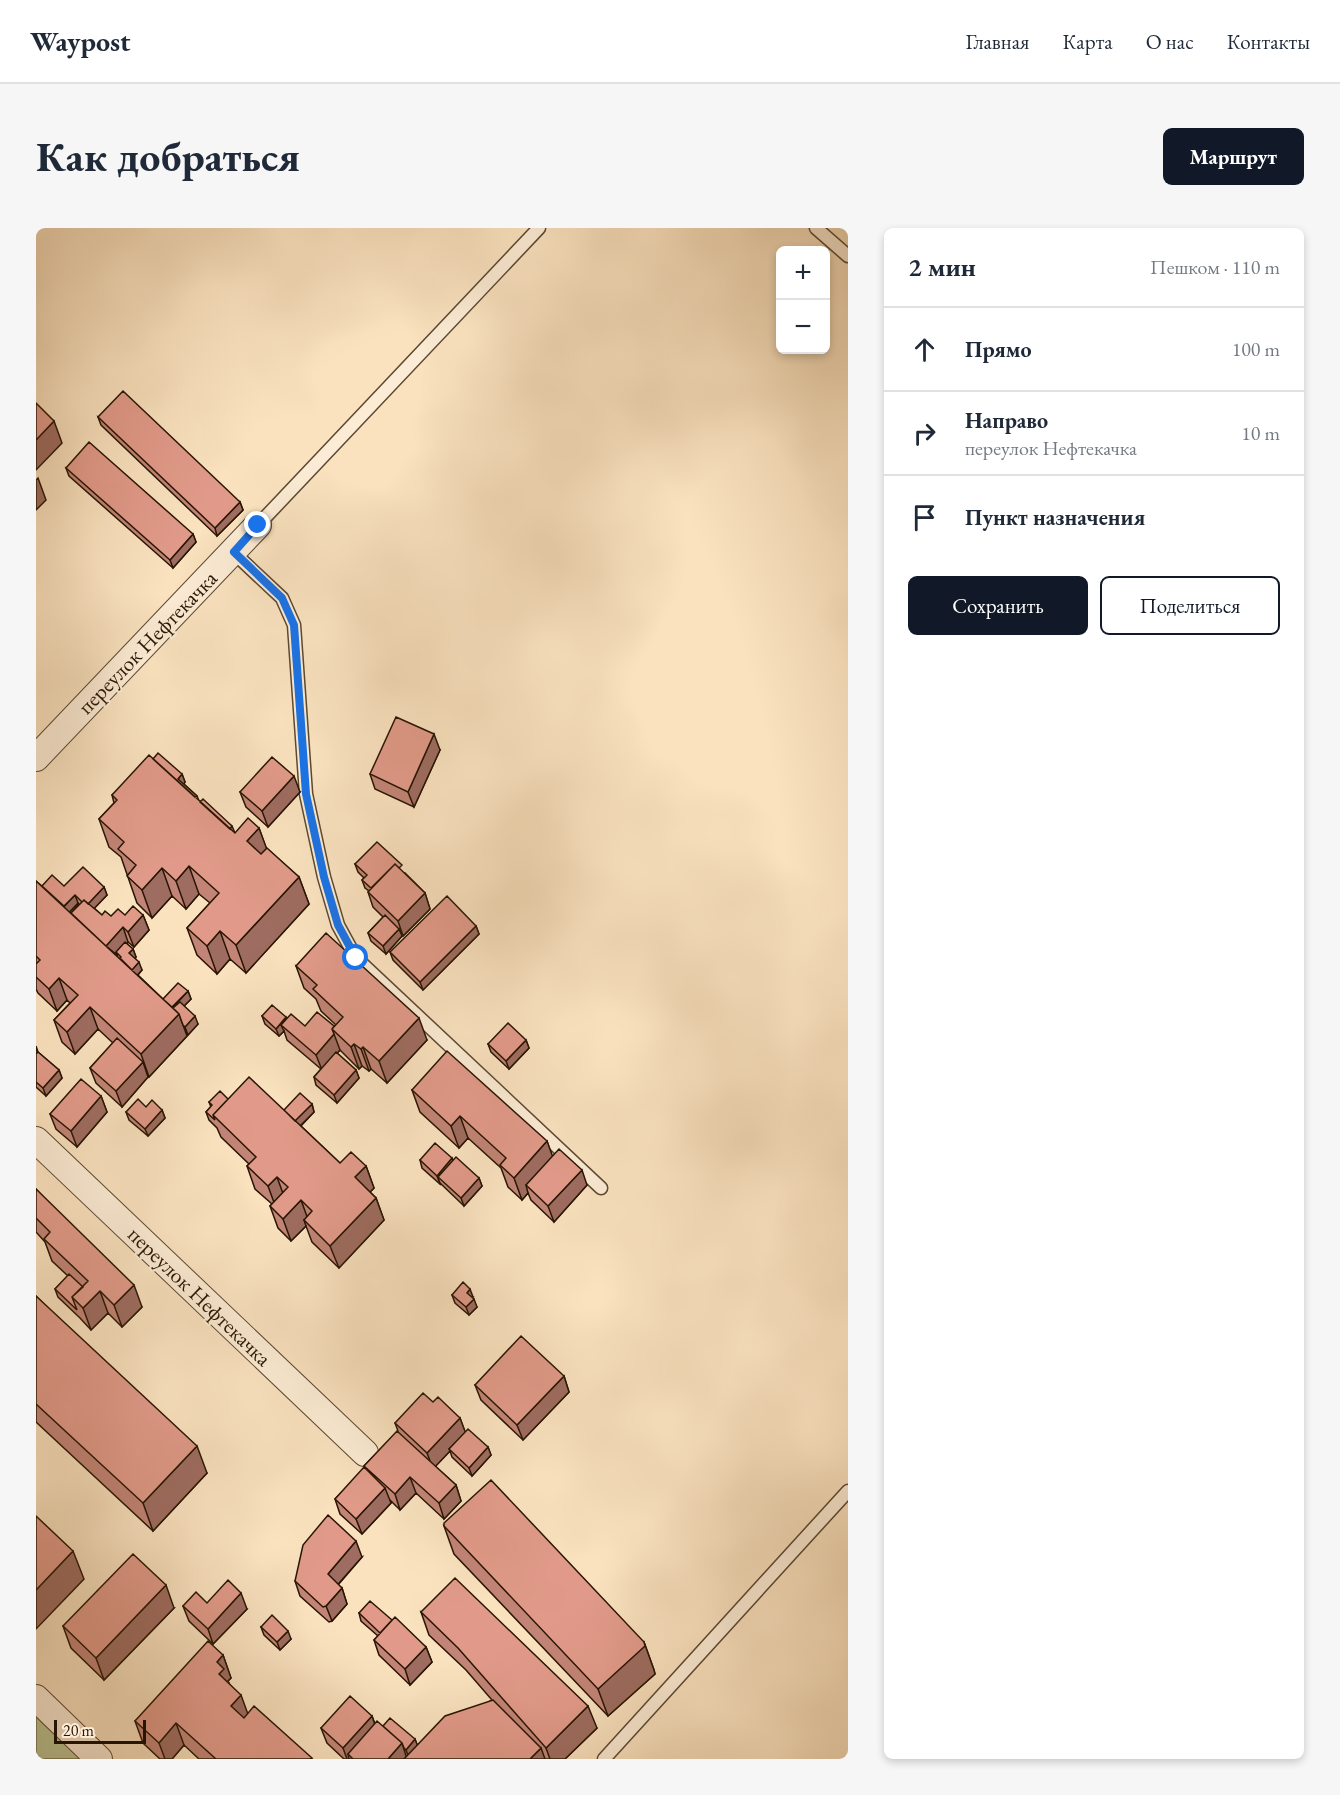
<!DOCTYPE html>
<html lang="ru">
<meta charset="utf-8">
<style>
body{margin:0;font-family:"EB Garamond",serif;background:#f6f6f7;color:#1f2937}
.controls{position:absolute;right:18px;top:18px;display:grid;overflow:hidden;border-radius:9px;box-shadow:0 3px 9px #0003}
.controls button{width:54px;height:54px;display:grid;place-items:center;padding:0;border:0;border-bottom:2px solid #e0e1e3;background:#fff;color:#1f2937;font:30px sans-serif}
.scale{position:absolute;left:18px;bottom:15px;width:92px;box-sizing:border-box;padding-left:6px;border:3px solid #281503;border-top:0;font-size:16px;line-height:21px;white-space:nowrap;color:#281503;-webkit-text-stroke:4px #fcecd5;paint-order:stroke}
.stop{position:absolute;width:18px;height:18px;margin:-14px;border:4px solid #1a73e8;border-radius:50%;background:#fff}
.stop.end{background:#1a73e8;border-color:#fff;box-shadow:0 2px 6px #0008}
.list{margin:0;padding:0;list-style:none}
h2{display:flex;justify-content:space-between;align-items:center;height:78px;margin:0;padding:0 24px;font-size:26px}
h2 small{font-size:20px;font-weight:400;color:#747a83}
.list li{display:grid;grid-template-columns:39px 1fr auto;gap:18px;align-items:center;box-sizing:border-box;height:84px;padding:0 24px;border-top:2px solid #e0e1e3}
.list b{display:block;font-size:22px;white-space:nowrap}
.list p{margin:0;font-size:20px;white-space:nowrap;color:#747a83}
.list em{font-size:20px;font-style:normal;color:#747a83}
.actions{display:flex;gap:12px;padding:18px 24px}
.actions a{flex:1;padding:14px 0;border:2px solid #111827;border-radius:9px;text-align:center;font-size:21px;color:#111827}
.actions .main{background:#111827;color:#fff}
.icon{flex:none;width:33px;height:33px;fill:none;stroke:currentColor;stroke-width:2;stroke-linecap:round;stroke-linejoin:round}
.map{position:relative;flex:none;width:812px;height:1531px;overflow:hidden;border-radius:9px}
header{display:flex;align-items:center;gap:36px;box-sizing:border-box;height:84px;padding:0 30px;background:#fff;border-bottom:2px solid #e0e1e3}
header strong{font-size:28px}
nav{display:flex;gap:33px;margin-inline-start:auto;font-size:21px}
.intro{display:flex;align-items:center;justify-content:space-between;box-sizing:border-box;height:144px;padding:0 36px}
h1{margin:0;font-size:42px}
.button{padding:15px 27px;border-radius:9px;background:#111827;color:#fff;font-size:21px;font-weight:700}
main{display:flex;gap:36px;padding:0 36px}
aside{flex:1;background:#fff;border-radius:9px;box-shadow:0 3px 9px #0003}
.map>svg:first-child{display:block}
</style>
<header>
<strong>Waypost</strong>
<nav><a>Главная</a><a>Карта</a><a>О нас</a><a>Контакты</a></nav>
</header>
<div class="intro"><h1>Как добраться</h1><a class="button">Маршрут</a></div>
<main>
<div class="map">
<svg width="812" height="1531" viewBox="0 0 812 1531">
<rect width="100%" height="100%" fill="#fae2bf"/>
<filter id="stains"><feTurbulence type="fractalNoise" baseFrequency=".00333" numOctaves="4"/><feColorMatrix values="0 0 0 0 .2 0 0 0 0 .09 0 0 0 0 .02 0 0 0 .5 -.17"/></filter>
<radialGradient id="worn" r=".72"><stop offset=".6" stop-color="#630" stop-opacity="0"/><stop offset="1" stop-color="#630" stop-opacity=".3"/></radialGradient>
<path fill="#bcc494" stroke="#726c4c" stroke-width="1.5" d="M0 1477 57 1531H0Z"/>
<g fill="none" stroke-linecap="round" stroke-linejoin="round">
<defs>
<path id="service" d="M780 0 812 28
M222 297 503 0
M197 324 246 370 258 397 270 566 288 649 302 697 320 730 565 960
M568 1531 812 1263"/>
<path id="minor" d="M0 530 222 297
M0 912 329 1225
M0 1470 63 1531"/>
</defs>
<use href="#service" stroke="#5c4832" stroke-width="15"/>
<use href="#minor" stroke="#5c4832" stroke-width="28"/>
<use href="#service" stroke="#fcecd5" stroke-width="12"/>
<use href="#minor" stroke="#fcecd5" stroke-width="26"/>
</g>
<path fill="#c28476" stroke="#281503" stroke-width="1.5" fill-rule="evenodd" d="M62 189 204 274 207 282 181 308 65 197Z
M30 240 157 306 160 314 137 340 33 248Z
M404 522 378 579 339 561 334 546Z
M117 531 146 546 149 554 148 556 161 568 163 573 196 598 199 605 223 600 230 620 263 649 273 676 210 745 194 731 181 746 161 727 151 700 174 675 163 666 150 681 136 668 116 690 101 675 85 629 73 619 63 591 78 575 76 567Z
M204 564H264L232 599 210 579Z
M319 636 369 645 389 665 394 681 367 708 366 707V708L350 726 335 713 332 705 347 689 337 679 332 664 333 663 329 660 326 652 328 650 322 644Z
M0 653 6 658 68 659 71 667 58 680 66 687 75 688 107 687 113 702 98 719 92 714 91 716 97 721 100 729 99 730 106 742 102 747 127 771 152 763 155 771 148 778 162 796 152 807 150 805 151 808 113 849 111 847 112 849 86 879 60 855 54 840 77 815 62 801 39 826 26 814 18 792 34 775 31 772 21 783 2 765 0 761ZM42 675 43 676 35 685 33 684Z
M440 698 443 706 387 762 357 732 354 724Z
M260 738 391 812 351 855 335 841 333 843 326 838 323 841 304 822 301 825 320 842 323 850 301 875 280 857 278 849 285 841 251 812 248 803 243 808 229 796 226 788 251 791 269 798H298L300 797 285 783 280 771 268 760Z
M490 812 493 820 473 841 455 824 452 816Z
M0 818 2 824 23 842 26 850 10 868 0 859Z
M376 862 511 913 516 928 551 957 518 994 495 972 492 965 486 972 472 959 465 940 432 910 423 920 384 884Z
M65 868 71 884 41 919 20 901 14 886Z
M192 871 248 882 276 876 278 884 265 898 304 935 330 938 338 960 334 964 340 970 348 992 303 1040 276 1014 270 998 255 1013 242 1000 234 978 236 976 219 961 211 938 213 936 185 909 181 900 173 892 170 884 175 879 173 874Z
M110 879 126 882 129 890 112 908 93 892 90 884Z
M416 930 417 932 443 950 446 958 428 978 404 955V956L386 940 384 932Z
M0 961 106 1079 86 1099 72 1085 55 1102 44 1090 22 1069 19 1061 32 1048 16 1033 9 1014 0 1004Z
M416 1067 437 1069 436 1070 441 1079 433 1087 419 1075Z
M0 1068 171 1245 117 1303 0 1194Z
M528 1148 533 1164 487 1212 445 1172 439 1157Z
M397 1174 424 1190 429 1204 452 1219 455 1227 436 1248 416 1229 414 1223 399 1238 420 1257 425 1273 408 1291 380 1265 364 1282 354 1272 355 1275 326 1306 304 1286 299 1271 329 1241 328 1238 362 1203 359 1195Z
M408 1298 608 1414 618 1442 619 1446 572 1488 418 1326Z
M326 1329 302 1357 306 1360 311 1376 296 1393 293 1394 264 1368 259 1353Z
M171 1375 211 1381 177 1416 153 1393 147 1378Z
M138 1380 68 1452 35 1420 27 1398Z
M385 1384 561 1500 529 1531H308L291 1515 285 1500 336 1488 339 1496 347 1498 379 1511 381 1517 456 1472 430 1442 393 1407Z
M323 1385 356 1392 390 1419 396 1434 374 1457 343 1427 338 1412 342 1408 325 1393Z
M225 1399 255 1411 244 1422 228 1407Z
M187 1427 195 1450 192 1453 194 1457 211 1485 276 1531H163L148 1517 136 1531H124L107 1515 99 1493Z"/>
<path fill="#9e6c60" stroke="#281503" stroke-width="1.5" d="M18 193 26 215 0 242V212Z
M2 250 10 272 0 282V252Z
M204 274 207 282 181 308 179 300Z
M157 306 160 314 137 340 134 332Z
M398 506 404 522 378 579 372 564Z
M146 546 149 554 145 559 142 551Z
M258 548 264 564 232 599 226 583Z
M223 600 233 627 221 641 211 613Z
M153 638 163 666 150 681 140 653Z
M126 640 136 668 116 690 106 662Z
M263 649 273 676 210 745 200 717Z
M68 659 71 667 53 686 50 678Z
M389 665 394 681 367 708 362 693Z
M39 667 42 675 27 691 24 683Z
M107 687 113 702 98 719 92 704Z
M440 698 443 706 387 762 384 754Z
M87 699 92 714 82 726 80 724 81 727 70 718Z
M363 701 366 708 350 726 347 718Z
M184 703 194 731 181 746 171 718Z
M97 721 100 729 96 733 93 725Z
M103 734 106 742 95 754 92 746Z
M23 750 31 772 21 783 13 761Z
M152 763 155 771 138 788 133 784Z
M54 779 62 801 39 826 31 804Z
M143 786 151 808 113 849 105 826Z
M159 788 162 796 152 807 149 799Z
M250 789 253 797H245L248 803 243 808 240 801Z
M383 790 391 812 351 855 343 833Z
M298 806 304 822 286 842 280 827Z
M490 812 493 820 473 841 470 833Z
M318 816 326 838 323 841 315 819Z
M327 819 335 841 333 843 325 821Z
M107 834 112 849 86 879 80 863Z
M23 842 26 850 10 868 7 860Z
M320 842 323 850 301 875 298 867Z
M65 868 71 884 41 919 35 903Z
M276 876 278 884 258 904 255 896Z
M126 882 129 890 112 908 109 901Z
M424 888 432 910 423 920 415 898Z
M511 913 519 935 490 957 492 965 486 972 478 950Z
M416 930 419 938 402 949 404 956 401 948Z
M330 938 338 960 327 971 319 949Z
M546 942 551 957 518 994 512 978Z
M241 949 249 971 240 980 232 958Z
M443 950 446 958 428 978 425 970Z
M340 970 348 992 303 1040 294 1018Z
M265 972 273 994 268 992 270 998 255 1013 247 991Z
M98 1057 106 1079 86 1099 78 1077Z
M434 1061 437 1069 434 1073 431 1065Z
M64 1063 72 1085 55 1102 47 1080Z
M438 1071 441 1079 433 1087 430 1079Z
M528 1148 533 1164 487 1212 481 1197Z
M424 1190 430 1206 413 1221 414 1223 397 1241 391 1225Z
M161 1218 171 1245 117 1303 107 1275Z
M452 1219 455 1227 436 1248 433 1240Z
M374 1249 380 1265 364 1282 359 1266Z
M420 1257 425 1273 408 1291 403 1275Z
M349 1260 355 1275 326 1306 320 1291Z
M320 1313 326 1329 297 1362 292 1346Z
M37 1323 48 1351 0 1401V1362Z
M130 1357 138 1380 68 1452 60 1430Z
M306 1360 311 1376 296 1393 290 1378Z
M205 1365 211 1381 177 1416 172 1401Z
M252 1403 255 1411 244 1422 241 1414Z
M608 1414 618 1442 619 1446 572 1488 562 1461Z
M390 1419 396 1434 374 1457 369 1441Z
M187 1427 195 1450 192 1453 196 1463 183 1446 181 1434Z
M205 1467 213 1489 203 1500 195 1478Z
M552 1478 561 1500 529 1531H514L510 1520Z
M336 1488 341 1503 312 1526 313 1531H311L307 1520Z
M140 1495 148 1517 136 1531H129L123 1515Z
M379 1511 382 1519 373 1530 370 1522Z
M366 1515 371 1531H352Z
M505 1520 509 1531H494Z"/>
<path fill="#e19a89" stroke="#281503" stroke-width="1.5" d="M87 163 204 274 179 300 62 189Z
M0 175 18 193 0 212Z
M53 214 157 306 134 332 30 240Z
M360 489 398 506 372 564 334 546Z
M122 525 146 546 142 551 161 568 159 569 117 531Z
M113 527 199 605 212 590 223 600 211 613 225 626 231 620 263 649 200 717 184 703 171 718 151 700 183 665 153 638 140 653 126 640 106 662 91 648 100 637 82 621 88 614 63 591 81 572 76 567Z
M236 529 258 548 226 583 204 564Z
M167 571 196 598 194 601 164 574Z
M341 614 366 637 363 640 359 636 335 660 326 652 331 647 319 636Z
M359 636 389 665 362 693 332 664Z
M47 639 68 659 52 676 48 672 46 674 39 667 28 678 6 658 16 647 28 658Z
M0 653 143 786 105 826 54 779 31 804 18 792 42 767 23 750 13 761 0 749V736L4 732 0 728Z
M411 668 440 698 384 754 354 724Z
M48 672 66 687 69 683 75 688 82 681 89 687 97 678 107 687 92 704 87 699 70 718 35 685Z
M349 687 363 701 347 718 332 705Z
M290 705 383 790 343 833 327 819 325 821 318 816 315 819 296 801 307 789 277 761 281 757 260 738Z
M89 714 97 721 93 725 103 734 96 742 84 730 85 729 80 724Z
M142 755 152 763 136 779 127 771Z
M144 774 159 788 149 799 147 797 143 786 137 780Z
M236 777 250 789 240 801 226 788Z
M281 784 298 798 296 801 298 806 280 827 245 797 255 786 269 798Z
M472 795 490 812 470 833 452 816Z
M81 810 107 834 80 863 54 840Z
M411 823 511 913 478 950 464 937 470 930 424 888 415 898 376 862Z
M2 824 23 842 7 860 0 854V826Z
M300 824 320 842 298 867 278 849Z
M213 849 304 935 315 924 330 938 319 949 340 970 294 1018 268 992 276 983 265 972 247 991 234 978 252 959 241 949 232 958 211 938 220 929 177 887Z
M45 851 65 868 35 903 14 886Z
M184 863 192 871 177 887 179 892 170 884 176 877 173 874Z
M264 865 276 876 259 893 248 882Z
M102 871 110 879 116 872 126 882 109 901 90 884Z
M399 915 416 930 401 948 384 932Z
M523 921 546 942 512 978 490 957Z
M420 929 443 950 425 970 402 949Z
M0 961 98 1057 78 1077 64 1063 47 1080 36 1069 52 1053 8 1011 14 1004 0 990Z
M33 1046 47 1059 36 1069 41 1082 19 1061Z
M427 1054 434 1061 431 1065 438 1071 430 1079 416 1067Z
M0 1068 161 1218 107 1275 0 1176Z
M485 1108 528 1148 481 1197 439 1157Z
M387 1165 397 1174 402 1169 424 1190 391 1225 359 1195Z
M432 1201 452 1219 433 1240 413 1221Z
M361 1203 420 1257 403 1275 374 1249 359 1266 328 1238Z
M328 1239 349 1260 320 1291 299 1271Z
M455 1252 608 1414 609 1418 562 1461 408 1298V1295Z
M292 1287 320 1313 292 1346 306 1360 290 1378 287 1379 259 1353 267 1317Z
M0 1288 37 1323 0 1362Z
M97 1326 130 1357 60 1430 27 1398Z
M419 1350 552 1478 510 1520 422 1420 385 1384Z
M192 1352 205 1365 172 1401 147 1378 160 1364 171 1375Z
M334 1373 356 1392 344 1405 323 1385Z
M236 1387 252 1403 241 1414 225 1399Z
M359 1389 390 1419 369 1441 338 1412Z
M172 1413 187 1427 181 1434 188 1441 183 1446 205 1467 195 1478 208 1490 218 1478 276 1530 274 1531H180L140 1495 123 1515 99 1493Z
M314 1468 336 1488 307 1520 285 1500Z
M457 1472 505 1520 494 1531H368L409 1488Z
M354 1490 379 1511 370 1522 368 1520 366 1515 347 1498Z
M341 1493 366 1515 352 1531H317L312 1526Z"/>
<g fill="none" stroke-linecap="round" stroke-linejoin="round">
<path stroke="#1a73e8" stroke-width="8" d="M222 297 198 324 246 370 258 397 270 566 288 649 302 697 320 730"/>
</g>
<g text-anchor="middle" stroke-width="4.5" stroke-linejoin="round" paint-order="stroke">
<g font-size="22" fill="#281503" stroke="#fcecd5">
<text transform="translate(111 414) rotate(-46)" y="8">переулок Нефтекачка</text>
<text transform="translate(164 1068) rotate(44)" y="8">переулок Нефтекачка</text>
</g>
</g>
<rect width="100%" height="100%" filter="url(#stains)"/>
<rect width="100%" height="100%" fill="url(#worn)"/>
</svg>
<div class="controls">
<button>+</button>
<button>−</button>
</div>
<div class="scale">20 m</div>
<div class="stop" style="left:320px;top:730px"></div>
<div class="stop end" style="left:222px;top:297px"></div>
</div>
<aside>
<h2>2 мин<small>Пешком · 110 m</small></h2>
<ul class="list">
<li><svg class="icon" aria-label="ahead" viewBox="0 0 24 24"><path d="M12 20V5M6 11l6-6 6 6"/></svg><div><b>Прямо</b></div><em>100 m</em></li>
<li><svg class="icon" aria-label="right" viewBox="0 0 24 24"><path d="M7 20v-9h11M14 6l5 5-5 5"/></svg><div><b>Направо</b><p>переулок Нефтекачка</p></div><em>10 m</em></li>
<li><svg class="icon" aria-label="arrive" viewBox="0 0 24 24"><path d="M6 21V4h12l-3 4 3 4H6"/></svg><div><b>Пункт назначения</b></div></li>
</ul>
<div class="actions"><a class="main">Сохранить</a><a>Поделиться</a></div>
</aside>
</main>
